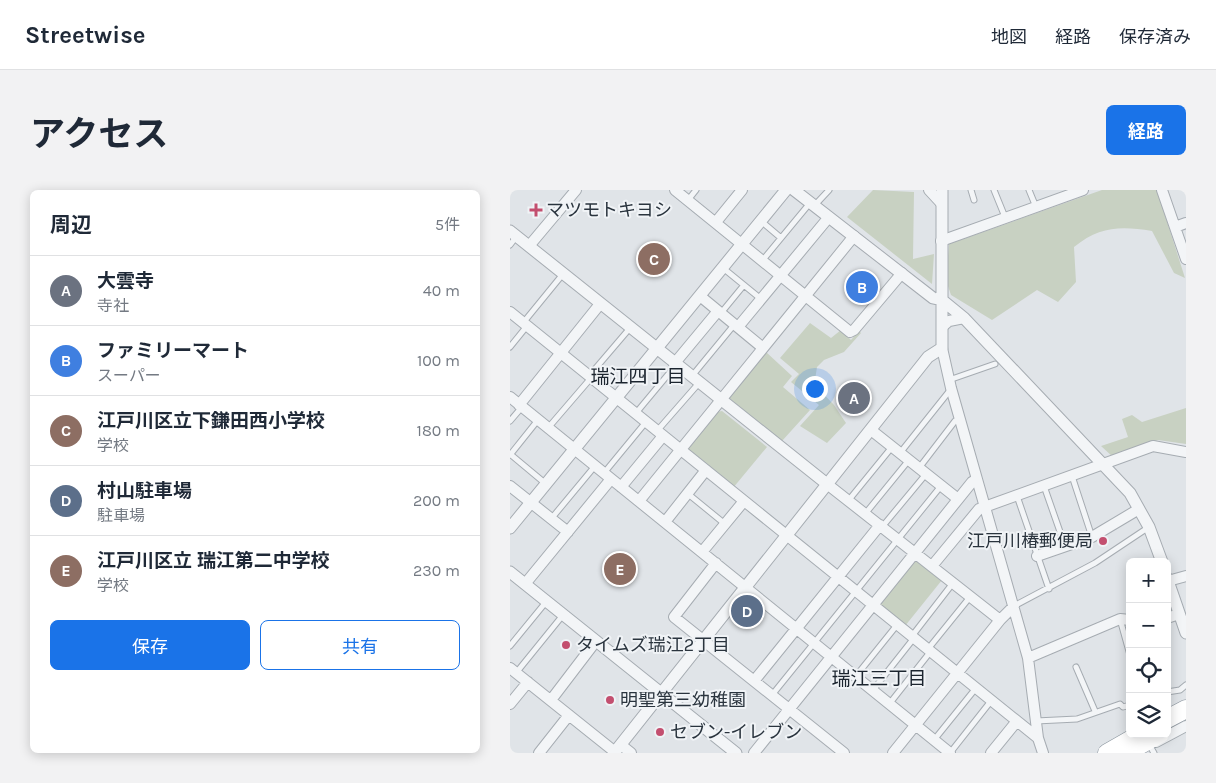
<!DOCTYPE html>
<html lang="ja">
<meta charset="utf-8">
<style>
body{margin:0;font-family:Karla,"Noto Sans JP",sans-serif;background:#f2f2f3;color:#1f2937}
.controls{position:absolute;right:15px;bottom:15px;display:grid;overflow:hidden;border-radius:8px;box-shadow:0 2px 12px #0003}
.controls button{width:45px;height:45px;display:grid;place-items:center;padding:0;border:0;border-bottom:1px solid #e0e1e3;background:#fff;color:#1f2937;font:25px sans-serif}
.you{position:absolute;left:304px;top:198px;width:18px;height:18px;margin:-12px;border:4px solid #fff;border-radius:50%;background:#1a73e8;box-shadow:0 0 0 8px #1a73e833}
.badge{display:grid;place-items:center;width:32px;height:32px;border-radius:50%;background:#1a73e8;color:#fff;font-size:16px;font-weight:700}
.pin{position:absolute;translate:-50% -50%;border:2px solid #fff;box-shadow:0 1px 5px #0006}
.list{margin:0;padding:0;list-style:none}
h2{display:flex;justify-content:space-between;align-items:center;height:65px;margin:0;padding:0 20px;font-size:21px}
h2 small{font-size:16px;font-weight:400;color:#747a83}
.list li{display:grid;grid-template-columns:32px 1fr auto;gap:15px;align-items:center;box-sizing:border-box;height:70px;padding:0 20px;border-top:1px solid #e0e1e3}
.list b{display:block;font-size:19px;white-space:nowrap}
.list p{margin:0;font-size:16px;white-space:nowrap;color:#747a83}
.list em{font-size:16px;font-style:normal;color:#747a83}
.actions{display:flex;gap:10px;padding:15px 20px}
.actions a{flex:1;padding:11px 0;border:1px solid #1a73e8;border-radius:8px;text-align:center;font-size:18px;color:#1a73e8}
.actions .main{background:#1a73e8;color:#fff}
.icon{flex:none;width:28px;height:28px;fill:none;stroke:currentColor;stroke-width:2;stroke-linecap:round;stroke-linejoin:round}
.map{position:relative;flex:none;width:676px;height:563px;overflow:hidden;border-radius:8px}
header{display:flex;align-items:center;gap:30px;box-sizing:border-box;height:70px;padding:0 25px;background:#fff;border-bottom:1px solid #e0e1e3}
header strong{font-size:24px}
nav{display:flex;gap:28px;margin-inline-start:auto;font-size:18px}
.intro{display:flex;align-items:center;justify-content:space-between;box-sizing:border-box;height:120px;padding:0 30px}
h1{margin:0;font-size:35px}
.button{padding:12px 22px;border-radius:8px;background:#1a73e8;color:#fff;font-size:18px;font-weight:700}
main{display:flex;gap:30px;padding:0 30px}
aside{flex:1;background:#fff;border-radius:8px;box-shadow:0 2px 12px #0003}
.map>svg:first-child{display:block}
</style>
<header>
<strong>Streetwise</strong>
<nav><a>地図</a><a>経路</a><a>保存済み</a></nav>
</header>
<div class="intro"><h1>アクセス</h1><a class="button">経路</a></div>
<main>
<aside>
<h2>周辺<small>5件</small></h2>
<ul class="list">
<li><span class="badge" style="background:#6b7280">A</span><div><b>大雲寺</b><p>寺社</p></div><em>40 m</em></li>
<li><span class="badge" style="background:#3f7fe0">B</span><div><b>ファミリーマート</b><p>スーパー</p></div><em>100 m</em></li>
<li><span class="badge" style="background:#8d6e63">C</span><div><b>江戸川区立下鎌田西小学校</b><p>学校</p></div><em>180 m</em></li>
<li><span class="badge" style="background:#5c6f8a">D</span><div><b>村山駐車場</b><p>駐車場</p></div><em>200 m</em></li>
<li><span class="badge" style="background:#8d6e63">E</span><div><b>江戸川区立 瑞江第二中学校</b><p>学校</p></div><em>230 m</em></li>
</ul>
<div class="actions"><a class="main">保存</a><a>共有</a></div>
</aside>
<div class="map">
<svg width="676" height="563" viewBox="0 0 676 563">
<rect width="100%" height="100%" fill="#e0e4e8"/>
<path fill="#c8d1c2" d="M363 0 404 2 403 69 424 64 422 94 337 27Z
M592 0H647L675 88 664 83 642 41C611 36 590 36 564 57L566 92 548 112 527 100 482 130 441 105 436 90 439 54Z
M300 133 321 148 331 140 341 150 349 141 351 143 334 162 314 170 307 177 305 190 306 196 324 215 336 233 317 253 290 236 309 215 281 192 289 184 270 168Z
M256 162 282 186 273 197 300 220 272 251 219 208Z
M676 218V254L648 250 603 267 591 256 618 247 612 229 622 225 632 232Z
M212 221 257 257 223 298 177 261 176 257 207 222Z
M407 370 432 390 395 436 370 416 369 411 402 372Z"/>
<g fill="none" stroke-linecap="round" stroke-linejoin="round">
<defs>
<path id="service" d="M461 0 464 10
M484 0 495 27
M519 0 526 17
M178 10 186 0
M305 15 319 0
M251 31 271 48
M0 55 6 47
M252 71 300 13
M213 78 251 109
M211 123 234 95
M13 133 53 84
M0 157 17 136
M79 186 120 138
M182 186 224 135
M439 190 485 174
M126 223 166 175
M0 231 12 217
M38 238 81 188
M147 241 189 193
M390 263 441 199
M0 264 36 294
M0 265 28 230
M409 278 445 231 450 230
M94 283 136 232
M562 286 582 347
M534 296 555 356
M177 303 215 334
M507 306 539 399
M338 311 382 257
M355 324 399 270
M41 329 85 276
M372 337 416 284
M504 416 585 373 639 337
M610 429 620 465
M402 446 443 393
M0 456 36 412
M418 459 460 407
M566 477 585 521
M6 483 53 425
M346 486 387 435
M363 500 404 448
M657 502 670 500 676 495
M262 505 431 296
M380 513 421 461
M526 531 567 529 610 514 613 517 620 515
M424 550 466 498
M640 556 644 563
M440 563 481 511"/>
<path id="minor" d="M165 0 340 142 344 140 392 83
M419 0 431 13
M652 0 676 69
M206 32 232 0
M665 37 676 33
M431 51 573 0
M19 56 66 0
M190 106 253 158
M0 122 528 548
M228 137 319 27
M432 137 439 131 454 128
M432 158 441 198 518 468 528 548 533 563
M164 174 208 121
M0 207 440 563
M9 215 90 114
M361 240 448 309
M317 294 490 430
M0 296 58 342
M111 297 153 246
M129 311 344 46
M155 332 196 280
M192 362 234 311
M527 366 582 347 629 319
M206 373 164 427 334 563
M422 376 469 319 643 256 676 262
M658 391 676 386
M15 394 101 289
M657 428 669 424
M518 468 610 429 620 430
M0 478 105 562
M244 491 370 335
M41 510 86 451
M0 514 18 492
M646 552 676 536
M111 555 121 563
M29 563 59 525
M244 563 462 292 467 289
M383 563 490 430 504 416
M481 563 507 531"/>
<path id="tertiary" d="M284 0 423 108 432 110 454 128 620 303 639 337 652 372
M0 41 317 294
M0 338 276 0
M0 382 226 563
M657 388 676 443
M104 563 418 167 432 158V0"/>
<path id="motorway" d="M657 529 676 519
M597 563 625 547
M616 563 650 544"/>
</defs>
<use href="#service" stroke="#a6acb2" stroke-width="7"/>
<use href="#minor" stroke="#a6acb2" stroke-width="12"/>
<use href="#tertiary" stroke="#a6acb2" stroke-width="13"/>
<use href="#motorway" stroke="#89939d" stroke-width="19"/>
<use href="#service" stroke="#f3f5f7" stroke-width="5"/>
<use href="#minor" stroke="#f3f5f7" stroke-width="10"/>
<use href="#tertiary" stroke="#f3f5f7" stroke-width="11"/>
<use href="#motorway" stroke="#fff" stroke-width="18"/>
</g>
<g fill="#c34f6f" stroke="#f0f3f6" stroke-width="2">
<path d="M23.5 12.5h5v5h5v5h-5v5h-5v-5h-5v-5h5z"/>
<circle cx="593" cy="351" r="5"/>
<circle cx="56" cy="455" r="5"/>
<circle cx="100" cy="510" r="5"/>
<circle cx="150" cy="542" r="5"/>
</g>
<g text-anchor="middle" stroke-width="4" stroke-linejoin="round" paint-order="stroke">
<g font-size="18" fill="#2a343e" stroke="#f0f3f6" text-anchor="start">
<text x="36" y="26">マツモトキヨシ</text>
<text x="583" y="357" text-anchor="end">江戸川椿郵便局</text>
<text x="66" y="461">タイムズ瑞江2丁目</text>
<text x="110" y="516">明聖第三幼稚園</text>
<text x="160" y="548">セブン-イレブン</text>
</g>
<g font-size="19" fill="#1c252f" stroke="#f0f3f6">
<text x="128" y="193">瑞江四丁目</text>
<text x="369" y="495">瑞江三丁目</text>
</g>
</g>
</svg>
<div class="controls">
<button>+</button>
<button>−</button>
<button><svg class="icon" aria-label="locate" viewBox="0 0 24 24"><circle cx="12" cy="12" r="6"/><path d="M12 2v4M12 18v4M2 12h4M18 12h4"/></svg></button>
<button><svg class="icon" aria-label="layers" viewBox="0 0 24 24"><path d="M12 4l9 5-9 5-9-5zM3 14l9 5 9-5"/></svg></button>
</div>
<div class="you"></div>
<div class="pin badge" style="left:344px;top:208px;background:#6b7280">A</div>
<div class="pin badge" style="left:352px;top:97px;background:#3f7fe0">B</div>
<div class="pin badge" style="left:144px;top:69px;background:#8d6e63">C</div>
<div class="pin badge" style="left:237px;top:421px;background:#5c6f8a">D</div>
<div class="pin badge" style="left:110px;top:379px;background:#8d6e63">E</div>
</div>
</main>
